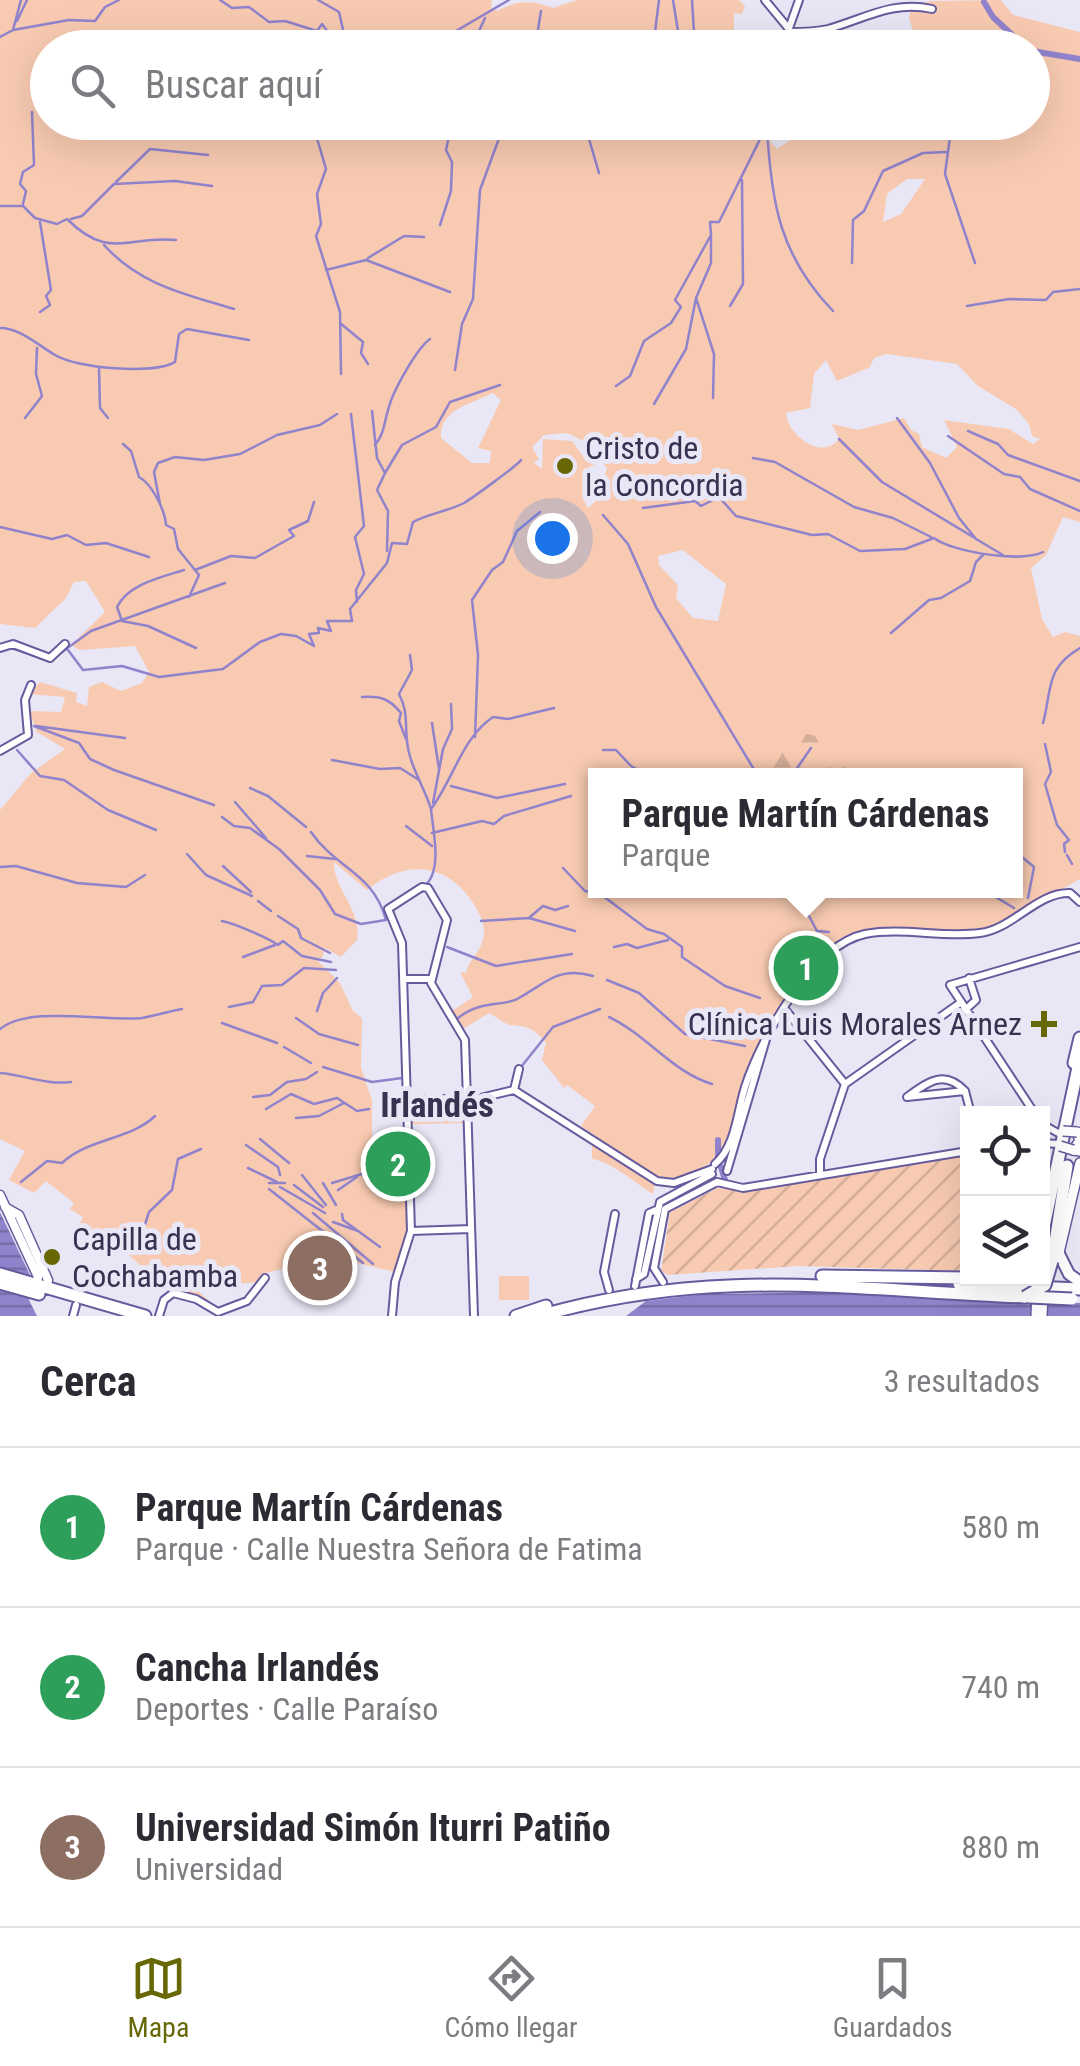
<!DOCTYPE html>
<html lang="es">
<meta charset="utf-8">
<style>
body{margin:0;font-family:"Roboto Condensed",sans-serif;background:#f7f7f7;color:#2b2b33}
.controls{position:absolute;right:30px;bottom:30px;display:grid;overflow:hidden;border-radius:0px;box-shadow:0 10px 40px #0002}
.controls button{width:90px;height:90px;display:grid;place-items:center;padding:0;border:0;border-bottom:2px solid #e1e1e2;background:#fff;color:#2b2b33;font:50px sans-serif}
.you{position:absolute;left:552px;top:538px;width:35px;height:35px;margin:-25px;border:8px solid #fff;border-radius:50%;background:#1a73e8;box-shadow:0 0 0 15px #1a73e833}
.badge{display:grid;place-items:center;width:65px;height:65px;border-radius:50%;background:#676805;color:#fff;font-size:32px;font-weight:700}
.pin{position:absolute;translate:-50% -50%;border:5px solid #fff;box-shadow:0 2px 10px #0006}
.popup{position:absolute;left:588px;top:768px;width:435px;height:130px;box-sizing:border-box;display:grid;place-content:center;border-radius:0px;background:#fff;filter:drop-shadow(0 2px 8px #0005);font-size:32px;white-space:nowrap;color:#7c7c81}
.popup b{font-size:38px;color:#2b2b33}
.popup::after{content:'';position:absolute;left:50%;top:100%;margin-left:-20px;border:20px solid transparent;border-top-color:#fff}
.list{margin:0;padding:0;list-style:none}
h2{display:flex;justify-content:space-between;align-items:center;height:130px;margin:0;padding:0 40px;font-size:42px}
h2 small{font-size:32px;font-weight:400;color:#7c7c81}
.list li{display:grid;grid-template-columns:65px 1fr auto;gap:30px;align-items:center;box-sizing:border-box;height:160px;padding:0 40px;border-top:2px solid #e1e1e2}
.list b{display:block;font-size:38px;white-space:nowrap}
.list p{margin:0;font-size:32px;white-space:nowrap;color:#7c7c81}
.list em{font-size:32px;font-style:normal;color:#7c7c81}
.icon{flex:none;width:55px;height:55px;fill:none;stroke:currentColor;stroke-width:2;stroke-linecap:round;stroke-linejoin:round}
.map{position:relative;flex:none;width:1080px;height:1316px;overflow:hidden}
.search{position:absolute;background:#fff;box-shadow:0 10px 40px #0002;left:30px;right:30px;top:30px;height:110px;display:flex;align-items:center;gap:25px;box-sizing:border-box;padding:0 35px;border-radius:55px;color:#7c7c81;font-size:38px}
.sheet{height:610px;background:#fff}
nav{display:flex;justify-content:space-around;align-items:center;box-sizing:border-box;height:140px;border-top:2px solid #e1e1e2;background:#fff;font-size:28px;color:#7c7c81}
nav a{display:grid;justify-items:center;gap:5px}
nav .on{color:#676805}
.map>svg:first-child{display:block}
</style>
<div class="map">
<svg width="1080" height="1316" viewBox="0 0 1080 1316">
<defs>
<pattern id="forest-firs" width="22" height="20" patternUnits="userSpaceOnUse" patternTransform="scale(2.5)"><rect width="22" height="20" fill="#f8cab1"/><path d="M5 1l3.5 6h-7zM16 11l3.5 6h-7z" fill="#d5ae9a"/></pattern>
<pattern id="garden-furrows" width="10" height="10" patternUnits="userSpaceOnUse" patternTransform="scale(2.5)"><rect width="10" height="10" fill="#f8cab1"/><path d="M-1 1l2-2M0 10L10 0M9 11l2-2" fill="none" stroke="#d5ae9a"/></pattern>
<pattern id="water-rules" width="6" height="5" patternUnits="userSpaceOnUse" patternTransform="scale(2.5)"><rect width="6" height="5" fill="#9083cc"/><path d="M0 2.5h6" fill="none" stroke="#766ca8"/></pattern>
</defs>
<rect width="100%" height="100%" fill="#e9e7f6"/>
<path fill="#f8cab1" fill-rule="evenodd" d="M0 0H492L491 7 497 11C518 0 530 0 553 8L577 0H739L745 6 742 14 734 13V47L48 48V122H756L758 137 768 138 777 149 815 123 1032 122V48L918 47 909 18 912 6 931 1 1001 0 1013 15 1080 32V522L1063 517 1046 555 1031 568 1042 619 1053 637 1065 632 1080 636V879L997 926 947 932 870 931 848 938 808 974 771 1020 753 1058 724 1152C662 1206 635 1163 581 1126L595 1106 567 1085 564 1088 542 1060 546 1043C534 1028 528 1027 511 1025 504 1024 495 1016 489 1013L463 1029 452 1011 473 997 460 972 466 973C470 957 484 950 484 931 484 921 478 911 473 903 446 861 404 860 367 890L334 862C333 889 362 909 357 940L341 957 325 948 322 958H315L340 983 353 1011 362 1018 361 1068 372 1100V1152L406 1149 408 1231 395 1272 357 1263 345 1265 335 1257 261 1274V1282L233 1284 193 1266 178 1273 218 1309 185 1292 166 1289 120 1247 80 1223 83 1217 70 1209 74 1203 46 1181 34 1193 9 1180 25 1151 0 1139V810L31 773 65 749 37 732 29 711 61 712 65 697 29 694 40 682 77 693 76 702 87 706 89 687 102 682 121 691 142 683 149 672 135 646 80 650 71 645 105 612 86 581 74 582 66 598 35 628 0 624ZM907 179H925L901 214 883 222 887 194ZM887 354 957 364 978 386 1016 409 1029 424 1032 436 1040 439 1033 444 1009 429 944 420 957 447 946 458 922 447 919 434 911 430 904 418 858 430 832 424 839 439C822 461 788 436 786 413L810 408 814 374 826 360 837 381 870 367 874 358ZM493 393 501 400 478 448 491 451 490 463H472L441 438C439 409 472 404 493 393ZM567 433 584 441 607 468 598 499 588 508 583 499 591 490 589 467 595 464 587 462 572 441 543 439 542 469 534 463 539 459 532 447 544 435ZM683 550 726 584 718 621 693 618 676 598 678 585 659 565 658 556ZM596 776H1016V890H596Z
M413 1102H463L465 1123 411 1124Z
M592 1143 655 1183 653 1194C634 1183 613 1162 592 1159Z
M499 1276H529V1300H499Z"/>
<path fill="url(#forest-firs)" d="M785 729 843 742 841 748 823 755 825 764 836 770 850 764 863 775H750L754 772 740 765V760L772 757Z"/>
<path fill="url(#garden-furrows)" d="M967 1156V1271L797 1266 668 1275 661 1271 670 1212 717 1188 746 1191Z"/>
<path fill="url(#water-rules)" d="M0 1212 30 1275 29 1300 37 1316H0Z
M844 1292 1080 1303V1316H626L646 1301 705 1294Z"/>
<g fill="none" stroke-linecap="round" stroke-linejoin="round">
<path stroke="#9083cc" stroke-width="2.5" d="M220 0 232 8 249 7 269 22 285 21 317 31 322 24 331 36 344 34 350 48
M318 0 339 12 344 34
M692 0 695 48
M17 21 27 0
M13 30 69 20 95 21 105 7 119 0
M539 34 553 41 551 48
M0 37 13 30 21 0
M427 48 509 0
M471 48 485 18
M535 48 541 11
M653 48 659 0
M671 48 678 31 673 0
M309 122H327
M584 122 599 173
M952 122 945 174 975 263
M325 124 316 135 326 169 317 194 321 224 316 236 340 312 341 374
M767 127C771 203 780 256 833 311
M604 137 613 127 629 122
M116 182 150 149 208 155
M23 204 26 191 20 184 23 172 34 165 32 112
M0 206H21
M23 206 35 218 57 224 67 219C108 260 126 236 176 240
M71 219 82 216 114 184 175 181 212 186
M40 222 51 290 46 296 50 305 40 312
M440 225 451 191 452 162 446 150 452 122
M711 236V263L696 298 714 354 713 398
M104 245C140 285 185 294 234 309
M368 258 404 236 424 237
M852 263 853 220 864 211 883 171 923 153 946 152
M326 270 366 260 450 292
M730 306 743 284 742 180
M967 306 1009 299 1046 300 1053 292 1080 289
M340 323 363 342 361 353 368 364
M0 328C20 328 38 345 55 355 76 368 153 375 175 362L179 334 187 329 249 340
M99 369 100 408 108 418
M455 370 462 324 473 299 480 190 505 122
M616 386 630 376 644 341 671 323 681 307 675 300 711 235 710 222H719L767 125
M654 404 686 349 696 298
M372 411 377 458 385 473 377 490 388 511 387 551
M351 414 364 526 355 537 364 574 356 590 357 602
M25 418 42 396 36 374 37 348
M897 418 930 463 959 518 976 539 1003 555
M968 431 998 444 1008 455 1080 481
M948 436 1004 474 1020 477 1030 489 1080 511
M839 439 882 482 973 537
M123 444 131 451 139 477C152 484 165 510 166 525L174 529 178 549 199 575 189 597
M375 445C385 433 384 421 389 407 393 391 417 348 430 339
M753 458 775 462 854 507 893 518 931 537
M385 473 402 445 436 427 450 402 500 385
M160 504 154 472 158 463 175 457 204 460 240 454 277 435 320 425 337 414
M643 508 695 501 701 506 719 497 736 516 812 535 828 534 860 551 905 549 934 538C952 552 1021 563 1043 552
M603 515 628 544 656 607 758 776
M0 527 52 539 67 535 86 545 106 543 149 557
M184 570C162 577 128 584 117 607L122 621 148 626 196 648
M195 570 231 556 255 558 294 536 289 530 308 521 314 502
M891 633 929 600 941 598 970 581 976 562 983 555
M8 647 48 660
M68 650 83 670 122 666 159 677 223 669 260 642 281 634 296 636 314 646 309 634 319 633 318 628 331 631 327 621H352L350 609 387 563 392 543 407 544 413 522C430 513 446 512 464 503 471 499 518 465 521 460
M410 655 412 670 399 694C408 711 405 723 407 741 409 765 424 786 431 809
M55 657 91 631 225 583
M362 697C380 696 389 698 401 713L399 721 406 739
M432 723 439 769
M1043 723C1052 690 1045 668 1080 648
M34 726 79 743 90 759 114 770 214 805
M36 726 125 738
M475 737 478 655 472 600 492 570 503 562 517 531 540 512
M1045 744 1051 772 1045 784 1057 825 1069 840 1064 844 1065 852
M17 750 40 776 64 780 108 810 156 830
M603 750H616L631 766 648 776
M332 760 380 769 400 768 419 780
M898 771 905 776
M785 776 793 774 811 748
M451 786 497 798 565 784
M250 788 268 796 306 827
M235 802 266 838
M433 803 443 749 452 729 451 704
M222 817 234 826 250 828 279 849 320 890 335 914 361 924 386 920C373 872 336 869 311 832
M406 826 432 846
M432 833 482 821 494 824 504 816 571 796
M1016 852 1034 867 1028 898
M187 854 206 875 252 896
M1067 855 1072 864
M307 856 335 859
M223 866 251 892
M0 867 16 866 77 883 126 887 145 875
M563 868 585 891 599 893 647 929 664 934 682 947V957L725 986 760 998
M427 884C442 867 433 831 431 809 454 778 462 738 493 717L508 719 554 708
M795 890 817 931 829 932
M984 890 1014 908
M258 901 271 911
M278 916 298 929 301 938 330 953
M530 917 543 906 555 910 568 906
M222 921C233 923 269 938 278 945L283 941 302 956 331 962
M481 921 529 918 575 931
M447 947 496 966 572 954
M614 947 627 944 637 948 668 940
M243 957 275 945
M607 980 639 993 685 1034 745 1046
M229 1007 253 1002 262 986 282 985 304 968 336 970
M317 1011 323 993 337 978
M609 1017C647 1035 672 1072 712 1084
M296 1018 319 1034 358 1045
M458 1018C482 999 505 1007 519 998 546 983 558 966 593 976
M222 1023 277 1043
M0 1029C29 1005 105 1022 142 1018 155 1016 169 1011 182 1009
M284 1047 311 1063
M323 1067 372 1082 402 1078
M521 1067 553 1027 600 1009
M0 1073C24 1075 46 1085 71 1082
M253 1097 270 1095 287 1082 306 1079 317 1072
M266 1109 291 1094 314 1104 337 1098 357 1111 369 1109
M296 1118 319 1116 344 1103
M260 1139 289 1163
M246 1145 278 1167 280 1175
M248 1168 277 1182
M302 1175 326 1205
M21 1182 47 1161 62 1163C89 1138 130 1140 155 1116
M269 1183H285
M323 1183 336 1205
M332 1183 385 1167
M294 1185 323 1207
M280 1187 325 1213
M269 1189 363 1263
M338 1190 357 1177
M313 1213 373 1264
M342 1214 343 1220 380 1247
M333 1222 358 1231
M136 1252 149 1212 172 1190 178 1159 201 1149"/>
<path stroke="#9083cc" stroke-width="6" d="M984 2 993 17 1026 48
M1032 51 1080 59
M718 1156V1140
M721 1167 725 1180"/>
<defs>
<path id="minor" d="M765 0 789 29
M788 32C801 32 815 32 828 29 864 19 893 0 932 9
M782 48 799 0
M819 48 833 28
M0 648 13 644 50 658 65 644
M0 751 28 735 25 700 31 685
M404 979H431
M784 1008 845 1084
M965 1010 976 1000 969 978
M514 1090 519 1069
M965 1091 907 1097C928 1082 944 1069 965 1091L971 1114
M408 1099H476L514 1090 657 1181 674 1183 712 1169
M1035 1114 950 985 1080 947
M1042 1124 1060 1134
M1042 1143 1059 1144
M715 1164C736 1146 737 1112 745 1087 760 1040 812 945 865 934 903 927 942 938 980 933 1013 929 1037 892 1070 893L1080 902
M727 1171 767 1036
M820 1175V1159L845 1084 960 1003
M717 1182 743 1188 968 1151
M411 1231 471 1229
M636 1279 644 1274 660 1202 712 1174
M663 1282 654 1268 665 1209 717 1182
M635 1286 649 1213 656 1210
M609 1290 604 1272 615 1214
M73 1316 76 1305
M159 1316 164 1300 173 1293 196 1299 218 1312 247 1301 265 1278
M392 1316 395 1282 411 1231 402 943 388 909 422 887 428 888 447 920 431 983 465 1040 474 1316"/>
<path id="tertiary" d="M0 1195 38 1277 37 1285
M5 1207 19 1215 48 1280 47 1288"/>
<path id="secondary" d="M1077 1132 1080 1141 1073 1150 1080 1151
M1058 1257 1080 1163
M1036 1316 1037 1294
M1042 1316 1043 1294"/>
<path id="primary" d="M1059 1254 1069 1274 1080 1282"/>
<path id="trunk" d="M1074 1063 1080 1038
M1042 1236 1080 1058
M1052 1261 1067 1166
M0 1274 145 1316
M822 1276 968 1278
M0 1283 39 1294
M959 1284 1080 1289
M516 1316 546 1306
M539 1316C713 1266 850 1290 1025 1297"/>
</defs>
<use href="#minor" stroke="#675b9d" stroke-width="10"/>
<use href="#tertiary" stroke="#675b9d" stroke-width="11"/>
<use href="#secondary" stroke="#675b9d" stroke-width="12"/>
<use href="#primary" stroke="#675b9d" stroke-width="14"/>
<use href="#trunk" stroke="#675b9d" stroke-width="15"/>
<use href="#minor" stroke="#fff" stroke-width="6"/>
<use href="#tertiary" stroke="#fff" stroke-width="8"/>
<use href="#secondary" stroke="#fff" stroke-width="9"/>
<use href="#primary" stroke="#fff" stroke-width="10"/>
<use href="#trunk" stroke="#fff" stroke-width="11"/>
<defs>
<path id="secondary-bridge" d="M1063 1131 1077 1132
M1060 1146 1073 1150"/>
<path id="trunk-bridge" d="M1025 1297 1045 1285 1052 1261
M1029 1297 1072 1299"/>
</defs>
<use href="#secondary-bridge" stroke="#675b9d" stroke-width="12" stroke-linecap="butt"/>
<use href="#trunk-bridge" stroke="#675b9d" stroke-width="15" stroke-linecap="butt"/>
<use href="#secondary-bridge" stroke="#fff" stroke-width="9"/>
<use href="#trunk-bridge" stroke="#fff" stroke-width="11"/>
</g>
<g fill="#676805" stroke="#e9e7f6" stroke-width="4">
<circle cx="565" cy="466" r="10"/>
<path d="M1039 1009h10v10h10v10h-10v10h-10v-10h-10v-10h10z"/>
<circle cx="52" cy="1257" r="10"/>
</g>
<g text-anchor="middle" stroke-width="10" stroke-linejoin="round" paint-order="stroke">
<g font-size="32" fill="#373250" stroke="#e9e7f6" text-anchor="start">
<text x="585" y="459">Cristo de<tspan x="585" dy="37">la Concordia</tspan></text>
<text x="1022" y="1035" text-anchor="end">Clínica Luis Morales Arnez</text>
<text x="72" y="1250">Capilla de<tspan x="72" dy="37">Cochabamba</tspan></text>
</g>
<g font-size="35" font-weight="bold" fill="#373250" stroke="#e9e7f6">
<text x="437" y="1117">Irlandés</text>
</g>
</g>
</svg>
<div class="controls">
<button><svg class="icon" aria-label="locate" viewBox="0 0 24 24"><circle cx="12" cy="12" r="6"/><path d="M12 2v4M12 18v4M2 12h4M18 12h4"/></svg></button>
<button><svg class="icon" aria-label="layers" viewBox="0 0 24 24"><path d="M12 4l9 5-9 5-9-5zM3 14l9 5 9-5"/></svg></button>
</div>
<div class="you"></div>
<div class="pin badge" style="left:806px;top:968px;background:#2e9e5b">1</div>
<div class="popup"><b>Parque Martín Cárdenas</b>Parque</div>
<div class="pin badge" style="left:398px;top:1164px;background:#2e9e5b">2</div>
<div class="pin badge" style="left:320px;top:1268px;background:#8d6e63">3</div>
<div class="search"><svg class="icon" aria-label="search" viewBox="0 0 24 24"><circle cx="10" cy="10" r="6"/><path d="M15 15l6 6"/></svg>Buscar aquí</div>
</div>
<section class="sheet">
<h2>Cerca<small>3 resultados</small></h2>
<ul class="list">
<li><span class="badge" style="background:#2e9e5b">1</span><div><b>Parque Martín Cárdenas</b><p>Parque · Calle Nuestra Señora de Fatima</p></div><em>580 m</em></li>
<li><span class="badge" style="background:#2e9e5b">2</span><div><b>Cancha Irlandés</b><p>Deportes · Calle Paraíso</p></div><em>740 m</em></li>
<li><span class="badge" style="background:#8d6e63">3</span><div><b>Universidad Simón Iturri Patiño</b><p>Universidad</p></div><em>880 m</em></li>
</ul>
</section>
<nav>
<a class="on"><svg class="icon" aria-label="map" viewBox="0 0 24 24"><path d="M3 6l6-2 6 2 6-2v14l-6 2-6-2-6 2zM9 4v14M15 6v14"/></svg>Mapa</a>
<a><svg class="icon" aria-label="directions" viewBox="0 0 24 24"><path d="M12 3l9 9-9 9-9-9zM9 14v-3h6M13 9l2 2-2 2"/></svg>Cómo llegar</a>
<a><svg class="icon" aria-label="saved" viewBox="0 0 24 24"><path d="M7 4h10v16l-5-4-5 4z"/></svg>Guardados</a>
</nav>
